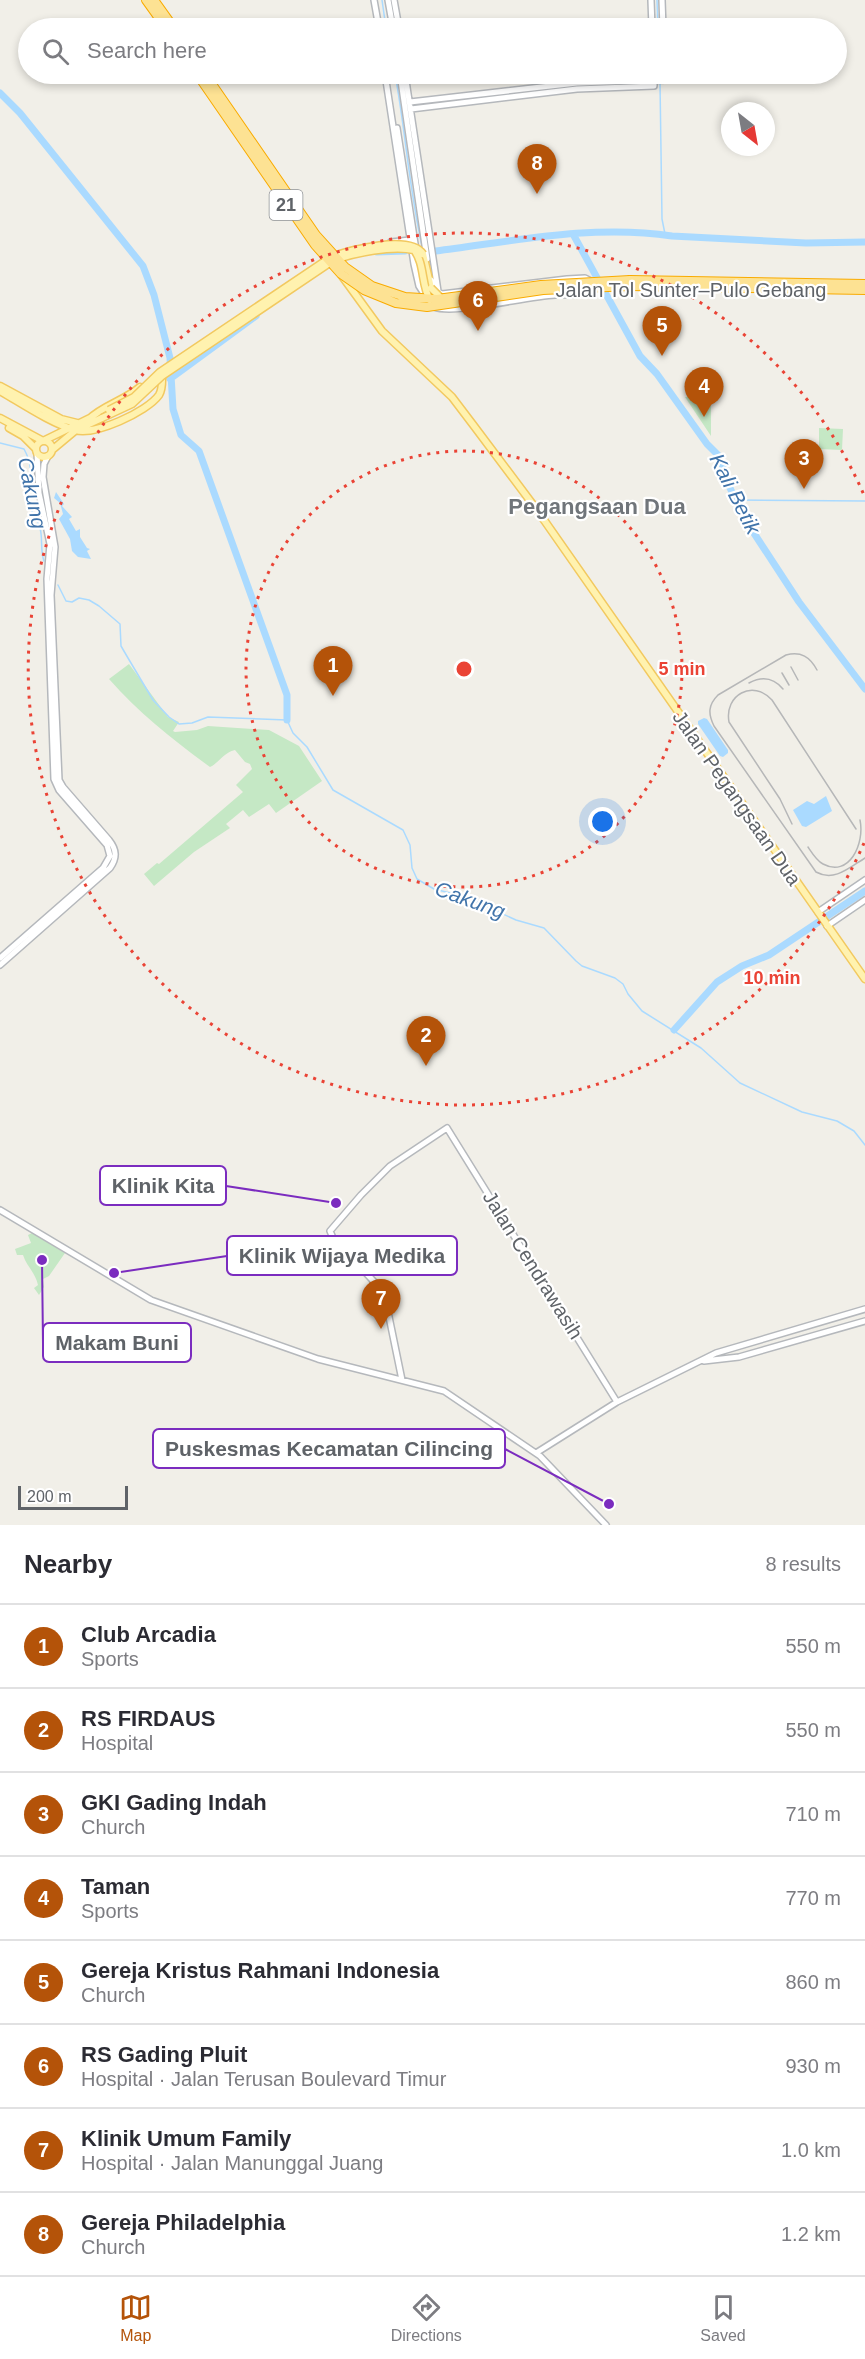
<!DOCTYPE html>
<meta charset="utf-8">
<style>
body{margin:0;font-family:Helvetica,sans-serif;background:#f2f2f3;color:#2b2b33}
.compass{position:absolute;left:721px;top:102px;width:54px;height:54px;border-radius:50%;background:#fff;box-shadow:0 3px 9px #0003;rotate:149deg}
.scale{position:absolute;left:18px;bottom:15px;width:110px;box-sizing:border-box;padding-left:6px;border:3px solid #5f6368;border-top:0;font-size:16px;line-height:21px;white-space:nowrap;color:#5f6368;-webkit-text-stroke:4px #fff;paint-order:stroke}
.you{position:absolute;left:603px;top:822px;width:21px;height:21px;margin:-15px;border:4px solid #fff;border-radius:50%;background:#1a73e8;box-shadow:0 0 0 9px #1a73e833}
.badge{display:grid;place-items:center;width:39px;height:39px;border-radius:50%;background:#b45309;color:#fff;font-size:20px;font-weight:700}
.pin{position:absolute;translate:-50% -50px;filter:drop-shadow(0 2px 3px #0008)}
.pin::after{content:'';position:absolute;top:32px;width:21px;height:18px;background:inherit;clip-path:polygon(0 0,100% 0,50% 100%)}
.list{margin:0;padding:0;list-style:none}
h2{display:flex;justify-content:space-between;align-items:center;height:78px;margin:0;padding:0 24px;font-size:26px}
h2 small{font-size:20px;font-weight:400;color:#7c7c81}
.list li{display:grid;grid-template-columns:39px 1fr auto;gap:18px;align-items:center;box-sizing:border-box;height:84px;padding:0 24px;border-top:2px solid #e1e1e2}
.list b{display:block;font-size:22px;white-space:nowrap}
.list p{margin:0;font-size:20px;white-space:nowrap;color:#7c7c81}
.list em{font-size:20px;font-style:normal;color:#7c7c81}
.icon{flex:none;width:33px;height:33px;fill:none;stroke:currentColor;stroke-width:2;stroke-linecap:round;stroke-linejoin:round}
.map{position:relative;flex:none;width:865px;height:1525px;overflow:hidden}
.search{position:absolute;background:#fff;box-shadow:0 3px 9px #0003;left:18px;right:18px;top:18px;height:66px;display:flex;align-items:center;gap:15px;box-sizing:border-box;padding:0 21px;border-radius:33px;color:#7c7c81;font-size:22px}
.sheet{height:750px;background:#fff}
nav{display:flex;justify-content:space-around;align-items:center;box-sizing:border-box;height:84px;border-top:2px solid #e1e1e2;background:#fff;font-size:16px;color:#7c7c81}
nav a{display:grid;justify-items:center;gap:3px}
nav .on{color:#b45309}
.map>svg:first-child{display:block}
</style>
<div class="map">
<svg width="865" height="1525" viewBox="0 0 865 1525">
<rect width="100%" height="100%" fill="#f1efe8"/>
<path fill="#c5e8c5" d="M685 397H711V436Z
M819 428 843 429 842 450 819 449Z
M129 664 168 717 179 722 173 731 175 732 197 730 208 726 269 730 299 746 322 781 276 813 269 804 249 817 243 810 226 824 230 828 194 852 154 886 144 874 157 863 159 864 243 792 236 785 252 769 250 764 245 762 235 750C223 753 220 762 210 767 173 740 139 713 109 679Z
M32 1233 65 1253 49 1276 43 1279 44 1287 39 1295 34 1288 38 1285C35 1272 27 1267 23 1255H17L15 1249 31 1243 28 1235Z"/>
<path fill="#aadaff" d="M56 492 64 504 62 506 72 517 69 519 76 531 80 529V537L87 548 90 549 87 551 91 559 78 557 72 551 70 539 59 519 63 514 60 503 54 498Z
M704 718 707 719 728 750V753L723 757 720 756 698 724V721Z
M826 796 832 811 806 827 802 826 793 810 807 801 814 804Z"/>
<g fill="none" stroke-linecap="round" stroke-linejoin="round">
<path stroke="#aadaff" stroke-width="1.5" d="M382 0 386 28
M657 0 658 28
M395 74C406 132 409 192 423 250
M667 82 781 80
M660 83 662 219 665 234
M474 99 579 86
M0 443 24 449C37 473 26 482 30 505 31 513 38 520 40 528 43 539 40 550 44 561
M736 500 865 501
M58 585 66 601 72 602 79 598 89 600 99 606 120 624 121 646 128 658 153 700 169 717 179 724 192 723 208 717 287 720 293 733 307 747 333 790 403 830 410 845 412 868 417 879 434 889 466 897 516 920 544 928 576 961 582 966 615 978 623 984 628 994 642 1011 701 1048 740 1083 802 1112 837 1121 854 1131 865 1145"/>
<path stroke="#aadaff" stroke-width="7" d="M0 93 20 113 143 266 154 295 170 358 173 409 181 435 199 451 287 695V720
M573 234 640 356 657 374 707 444 719 456 730 488 746 521 799 602 865 689
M419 250 436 251C514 241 594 224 672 236L806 243 865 242
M377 252 405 251
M170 379 256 316
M674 1030 717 982 742 966 769 955 865 891"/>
<defs>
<path id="minor" d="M374 0 379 28
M388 0 393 28
M394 0 399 28
M651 0 652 28
M662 0 663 28
M385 74 414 264 419 286 428 300
M400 74 427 259
M405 74 438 291
M410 102 577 83 665 80 664 74
M411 109 577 89 654 86V74
M397 128 416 250
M391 242 410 240
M431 280 438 292 442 294 567 279 585 278 591 281
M434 307C455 315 527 296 555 295 567 294 583 297 591 288
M818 912 865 880
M827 926 865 900
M0 958 103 868 110 856 107 845 59 790 54 779 47 579 50 544 39 493 37 453
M0 965 110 868C117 858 117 850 109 840L63 787 59 780 51 595 55 547 43 477 44 464 48 456
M0 1210 151 1300 318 1359 444 1391 540 1456 606 1525
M704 1361 739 1357 865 1321
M402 1380 387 1307 380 1288 333 1238 330 1231 361 1195 390 1166 447 1128 617 1402
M536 1453 617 1402 716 1353 865 1309"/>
<path id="major" d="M423 254 431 288
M342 276 382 331 452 397 474 426 537 510 865 979
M0 386 61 419 77 423
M0 391C21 403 52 424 75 430 94 436 147 412 159 395 163 389 162 380 162 373
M0 418 43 441 90 418
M88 420C103 405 124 401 140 387
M9 428 23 436 36 449
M36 449a8 8 0 1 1 16 0a8 8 0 1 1-16 0Z
M52 450 76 430 102 418"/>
<path id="highway" d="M146 0 166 28
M154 0 174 28
M630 280 865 284
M630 286 865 290"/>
</defs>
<use href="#minor" stroke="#b5b8bc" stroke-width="8"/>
<use href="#major" stroke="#f2c960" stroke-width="9"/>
<use href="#highway" stroke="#f9ab00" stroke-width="10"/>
<use href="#minor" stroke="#fff" stroke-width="5"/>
<use href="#major" stroke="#fff2af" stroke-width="6"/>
<use href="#highway" stroke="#fde293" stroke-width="8"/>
<path stroke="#b6b7b8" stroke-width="1.5" d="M791 667 798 680
M817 670C810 657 801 651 786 655L718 695C708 705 708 714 714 726L816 872C834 882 849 868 865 858
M782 673 789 685
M749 683C762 676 773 677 783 689
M792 824 780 799 729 722C724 695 753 679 772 700L856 829
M808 847C812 853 817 861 823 864 849 878 865 844 860 820"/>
<defs>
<path id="major-bridge" d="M431 288 441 298
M109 410 134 397 160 372 331 257C350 250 410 234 423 254
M102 418 132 404 162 376 334 260C355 253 392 245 414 250 425 264 421 285 430 300"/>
<path id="highway-bridge" d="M197 74 315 245 341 274 364 290 396 303 427 307 543 290 630 286
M205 74 316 235 345 267 372 286 405 297 437 299 541 285 630 280"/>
</defs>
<use href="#major-bridge" stroke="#f2c960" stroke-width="9" stroke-linecap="butt"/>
<use href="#highway-bridge" stroke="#f9ab00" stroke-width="10" stroke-linecap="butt"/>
<use href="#major-bridge" stroke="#fff2af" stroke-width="6"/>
<use href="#highway-bridge" stroke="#fde293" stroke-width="8"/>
</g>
<g fill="none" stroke="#ea4335" stroke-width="3" stroke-dasharray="3 6">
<circle cx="464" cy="669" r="218"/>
<path d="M864 843A436 436 0 1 1 864 495"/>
</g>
<g text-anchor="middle" stroke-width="4.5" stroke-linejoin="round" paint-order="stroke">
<rect fill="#fff" stroke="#8f9295" stroke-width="1.5" x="269.5" y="190" width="33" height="30" rx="4.5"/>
<g font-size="18" font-weight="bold" fill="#5f6368">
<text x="286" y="211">21</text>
</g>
<g font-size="20" fill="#5f6368" stroke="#fff">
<text x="691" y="297">Jalan Tol Sunter–Pulo Gebang</text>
<text transform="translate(737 798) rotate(55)" y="7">Jalan Pegangsaan Dua</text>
<text transform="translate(533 1265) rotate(58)" y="7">Jalan Cendrawasih</text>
</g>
<g font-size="21" font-style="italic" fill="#4174aa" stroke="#fff">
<text transform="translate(32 493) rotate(78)" y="7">Cakung</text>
<text transform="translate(735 494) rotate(63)" y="7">Kali Betik</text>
<text transform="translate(470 900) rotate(20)" y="7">Cakung</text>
</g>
<g font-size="22" font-weight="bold" fill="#70757a" stroke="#fff">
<text x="597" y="514">Pegangsaan Dua</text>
</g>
</g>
<circle cx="464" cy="669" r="9" fill="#ea4335" stroke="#fff" stroke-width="3"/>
<g font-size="18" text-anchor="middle" font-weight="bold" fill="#ea4335" stroke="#fff" stroke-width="4.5" stroke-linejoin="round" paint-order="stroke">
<text x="682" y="675">5 min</text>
<text x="772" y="984">10 min</text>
</g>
<path fill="none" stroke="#7b2cbf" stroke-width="2" d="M336 1203L226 1186M114 1273L227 1256M42 1260L43 1343M609 1504L505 1449"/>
<g fill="#7b2cbf" stroke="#fff" stroke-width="2">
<circle cx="336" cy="1203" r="6"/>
<circle cx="114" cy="1273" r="6"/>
<circle cx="42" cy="1260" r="6"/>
<circle cx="609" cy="1504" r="6"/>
</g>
<g fill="#fff" stroke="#7b2cbf" stroke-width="2">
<rect x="100" y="1166" width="126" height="39" rx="6"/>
<rect x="227" y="1236" width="230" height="39" rx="6"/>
<rect x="43" y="1323" width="148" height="39" rx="6"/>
<rect x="153" y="1429" width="352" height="39" rx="6"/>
</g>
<g font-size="21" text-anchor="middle" font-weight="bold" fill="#5f6368">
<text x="163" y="1193">Klinik Kita</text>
<text x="342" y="1263">Klinik Wijaya Medika</text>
<text x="117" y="1350">Makam Buni</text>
<text x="329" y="1456">Puskesmas Kecamatan Cilincing</text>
</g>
</svg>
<svg class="compass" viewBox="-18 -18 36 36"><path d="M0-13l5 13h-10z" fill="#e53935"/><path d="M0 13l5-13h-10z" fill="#7c7c81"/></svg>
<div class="scale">200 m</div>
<div class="you"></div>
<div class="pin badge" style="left:333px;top:696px">1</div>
<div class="pin badge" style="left:426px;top:1066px">2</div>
<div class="pin badge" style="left:804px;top:489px">3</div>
<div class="pin badge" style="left:704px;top:417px">4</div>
<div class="pin badge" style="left:662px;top:356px">5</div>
<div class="pin badge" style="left:478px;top:331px">6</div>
<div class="pin badge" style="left:381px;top:1329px">7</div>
<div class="pin badge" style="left:537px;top:194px">8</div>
<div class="search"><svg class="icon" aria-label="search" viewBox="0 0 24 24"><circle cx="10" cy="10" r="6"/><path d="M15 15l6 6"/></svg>Search here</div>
</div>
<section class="sheet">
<h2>Nearby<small>8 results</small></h2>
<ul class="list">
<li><span class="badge">1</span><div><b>Club Arcadia</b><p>Sports</p></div><em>550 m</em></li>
<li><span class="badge">2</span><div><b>RS FIRDAUS</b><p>Hospital</p></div><em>550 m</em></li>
<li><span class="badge">3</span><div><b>GKI Gading Indah</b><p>Church</p></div><em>710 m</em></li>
<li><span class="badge">4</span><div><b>Taman</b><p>Sports</p></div><em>770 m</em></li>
<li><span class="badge">5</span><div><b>Gereja Kristus Rahmani Indonesia</b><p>Church</p></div><em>860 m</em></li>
<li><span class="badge">6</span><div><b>RS Gading Pluit</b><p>Hospital · Jalan Terusan Boulevard Timur</p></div><em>930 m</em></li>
<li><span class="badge">7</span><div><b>Klinik Umum Family</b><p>Hospital · Jalan Manunggal Juang</p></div><em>1.0 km</em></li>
<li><span class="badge">8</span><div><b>Gereja Philadelphia</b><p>Church</p></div><em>1.2 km</em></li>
</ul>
</section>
<nav>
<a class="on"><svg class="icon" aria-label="map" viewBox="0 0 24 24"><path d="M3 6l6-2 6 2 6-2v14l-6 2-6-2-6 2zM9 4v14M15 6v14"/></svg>Map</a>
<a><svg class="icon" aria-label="directions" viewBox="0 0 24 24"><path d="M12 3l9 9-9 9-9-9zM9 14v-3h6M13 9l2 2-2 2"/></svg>Directions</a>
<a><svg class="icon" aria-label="saved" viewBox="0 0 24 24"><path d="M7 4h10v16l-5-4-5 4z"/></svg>Saved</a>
</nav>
